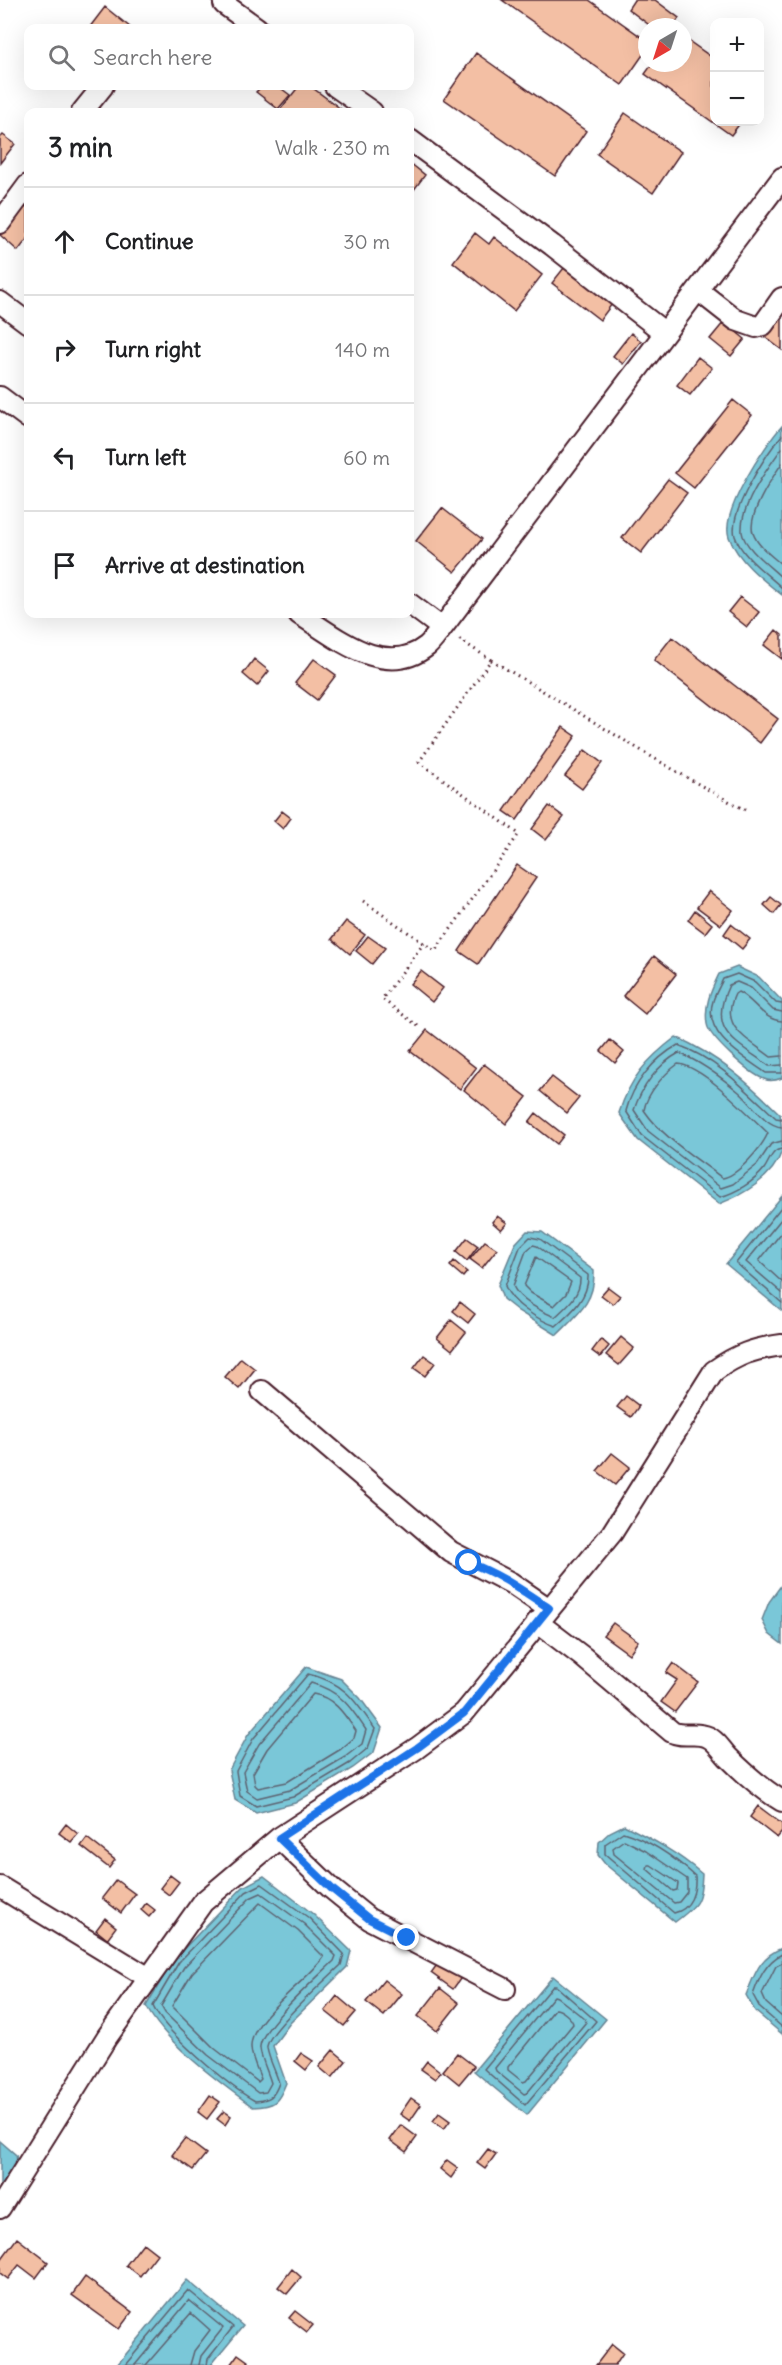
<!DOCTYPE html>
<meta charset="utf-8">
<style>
body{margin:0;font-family:Delius,sans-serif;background:#f6f6f6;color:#202124}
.controls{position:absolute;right:18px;top:18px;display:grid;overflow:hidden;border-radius:12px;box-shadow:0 6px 24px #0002}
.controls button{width:54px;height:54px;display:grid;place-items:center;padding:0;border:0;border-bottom:2px solid #e0e0e0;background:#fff;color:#202124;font:30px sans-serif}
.compass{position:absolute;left:638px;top:18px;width:54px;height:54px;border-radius:50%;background:#fff;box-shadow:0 6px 24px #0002;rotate:219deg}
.stop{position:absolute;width:18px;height:18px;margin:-14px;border:4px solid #1a73e8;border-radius:50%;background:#fff}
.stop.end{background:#1a73e8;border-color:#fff;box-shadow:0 2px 6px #0008}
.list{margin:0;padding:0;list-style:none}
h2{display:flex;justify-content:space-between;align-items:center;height:78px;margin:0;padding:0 24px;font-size:26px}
h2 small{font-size:20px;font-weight:400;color:#757577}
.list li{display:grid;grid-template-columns:39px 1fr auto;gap:18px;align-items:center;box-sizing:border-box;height:108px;padding:0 24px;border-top:2px solid #e0e0e0}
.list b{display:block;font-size:22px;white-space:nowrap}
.list em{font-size:20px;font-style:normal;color:#757577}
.icon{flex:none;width:33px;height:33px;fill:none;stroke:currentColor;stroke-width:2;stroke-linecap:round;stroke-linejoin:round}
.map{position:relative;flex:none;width:782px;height:2365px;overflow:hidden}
.search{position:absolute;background:#fff;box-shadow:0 6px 24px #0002;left:24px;top:24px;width:390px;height:66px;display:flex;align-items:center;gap:15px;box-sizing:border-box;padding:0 21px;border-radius:12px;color:#757577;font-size:22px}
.panel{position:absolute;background:#fff;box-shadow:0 6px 24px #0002;left:24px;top:108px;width:390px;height:510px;border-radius:12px}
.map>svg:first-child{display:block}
</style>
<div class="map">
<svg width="782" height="2365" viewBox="0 0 782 2365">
<rect width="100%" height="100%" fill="#fff"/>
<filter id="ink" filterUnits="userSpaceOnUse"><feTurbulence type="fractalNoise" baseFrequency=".0167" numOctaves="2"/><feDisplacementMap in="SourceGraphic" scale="12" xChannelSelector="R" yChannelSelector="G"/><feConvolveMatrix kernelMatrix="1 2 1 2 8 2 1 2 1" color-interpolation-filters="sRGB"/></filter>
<g filter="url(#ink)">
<path fill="#7ac7d8" stroke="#678493" stroke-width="1.5" d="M782 426V595C763 580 738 561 729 537 720 512 765 445 782 426Z
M737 967 759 977 782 1001V1078C777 1080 770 1082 764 1079 750 1074 709 1038 707 1024 704 1005 711 991 719 974Z
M676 1037C717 1055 749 1083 780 1114 782 1125 782 1141 782 1151 773 1178 743 1195 719 1204L638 1140 619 1113C630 1078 647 1059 676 1037Z
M782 1196V1311L726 1264Z
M527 1231 542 1232 594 1271C595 1302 578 1314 557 1335L518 1311 503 1299 498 1285 515 1244Z
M782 1584V1644L769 1634 762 1620 769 1602Z
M306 1667 341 1679 360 1698 382 1728 374 1752 353 1768 295 1803 256 1813 235 1800 229 1770 248 1735Z
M624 1825C652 1839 678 1853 702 1874 701 1901 698 1905 675 1922L605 1864 598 1855 599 1842 610 1832Z
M264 1876 313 1914 351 1951 347 1967 290 2023 273 2046 286 2083C278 2103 275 2106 253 2107 219 2082 165 2043 146 2006L174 1959 243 1887Z
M782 1948V2034L755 2011 746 1995C755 1974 759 1957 782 1948Z
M553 1976 606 2019 527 2115 474 2071Z
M0 2141 16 2155 18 2168 0 2194Z
M187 2280 243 2326 211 2365H117Z"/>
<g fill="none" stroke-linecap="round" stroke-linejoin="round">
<path stroke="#5d6270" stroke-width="1.5" d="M782 435C767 453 728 512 735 536 742 557 766 573 782 588
M782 448C767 469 740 505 742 532 744 548 771 567 782 578
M782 463C772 478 747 515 753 533 758 547 772 556 782 565
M782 1004 776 1003 755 982 737 974 723 979C720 986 715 994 713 1001 702 1035 744 1057 766 1073H782
M782 1012 773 1010 751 988 737 982 729 985C707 1032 735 1041 769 1066L782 1065
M782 1021C762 1020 755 1000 738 992L735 994C719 1028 747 1038 771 1057L782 1056
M678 1064C703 1066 749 1115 768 1133 762 1147 738 1176 722 1178 695 1157 663 1138 644 1110 647 1093 664 1074 678 1064Z
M782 1119 776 1118C746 1090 717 1059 678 1045 653 1059 633 1084 626 1111L642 1136 720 1197C735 1193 754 1182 764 1169 770 1161 771 1150 782 1149
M782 1127C765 1126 751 1102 739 1092 721 1077 701 1062 679 1053 658 1064 641 1088 634 1110L648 1131 721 1188 733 1184 757 1165 771 1144 782 1141
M782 1206 736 1263 782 1303
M782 1218 746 1262 782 1293
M782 1232 759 1261 782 1282
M530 1237 540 1239 588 1275C589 1297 572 1312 556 1326 538 1320 512 1304 505 1286L520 1247Z
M533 1245 537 1246 580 1278C581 1295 566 1307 555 1317 542 1312 519 1300 513 1286L526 1251Z
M536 1257 571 1282 566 1294 554 1306 531 1293 524 1286Z
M308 1674C344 1682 355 1700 375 1729L368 1748 350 1763 293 1797 256 1806 240 1796 236 1771 253 1739Z
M311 1683C340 1691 350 1706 366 1730L362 1744 345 1757 290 1790 257 1798 247 1791 243 1772 259 1744Z
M313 1694C334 1697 345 1715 356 1731L354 1738 341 1749 287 1782 258 1788 255 1785 253 1773 267 1749Z
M623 1832C649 1840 675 1858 695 1876 696 1892 691 1909 674 1913L605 1854V1844Z
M624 1840 646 1851 687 1879V1892L679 1902 674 1903 614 1854 613 1848Z
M648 1865H651L678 1883 677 1890 673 1891 647 1869Z
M262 1884 309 1918 344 1954 341 1965C329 1977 265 2033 267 2048 269 2060 276 2072 279 2083 274 2097 270 2100 255 2101 230 2087 164 2032 153 2006L179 1962 246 1892Z
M261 1893 304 1924 336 1956 334 1961C320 1975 258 2029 260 2048 261 2059 268 2072 271 2083L266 2092 258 2093 208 2055 165 2013 161 2006 184 1967 250 1898Z
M260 1903 298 1931 324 1957C309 1980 250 2018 251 2047 251 2057 257 2069 261 2079L258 2082 214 2048 172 2006 192 1973Z
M782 1954C766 1962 759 1978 753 1995L760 2008 782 2027
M782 1963 776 1966 762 1994 766 2003 782 2017
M553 1986H556L596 2021 525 2105 484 2069Z
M554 1996 557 1997 585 2019 586 2022 527 2093 524 2094 496 2071 495 2068Z
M555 2009C561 2009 572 2018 573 2024L526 2081 523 2082 508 2070V2067Z
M125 2365 188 2290 233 2327 208 2359 207 2365
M135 2365 189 2300 223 2328 201 2356 199 2365
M146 2365 191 2313 210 2330 194 2351 190 2365"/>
</g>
<path fill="#f3bfa4" stroke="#4a1f2b" stroke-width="1.5" d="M502 0H589L647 41V49L622 85Z
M634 0H655L679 18 673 27H652L628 9Z
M105 7 131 28H89Z
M683 37 714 59V122H741L731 135 645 74 653 63H683Z
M476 53 586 131 555 176 444 99Z
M262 86H278L290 95 278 109 256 92Z
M299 86H310L345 112H283L280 110Z
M625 113 681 152 653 193 597 154Z
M3 135 15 144 0 163V138Z
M410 163 425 175 410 195Z
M24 205 28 208V238L18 251 0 235Z
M475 233 489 244 494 237 542 275 514 311 453 262Z
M568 263 615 300 600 320 552 283Z
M782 314V350L765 337Z
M724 322 745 339 731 356 710 339Z
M631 333 641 341 623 364 613 356Z
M698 357 712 368 690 395 677 385Z
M733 400 752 415 694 488 675 473Z
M668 479 687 493 641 553 622 538Z
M442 508 482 539 455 572 416 541Z
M740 597 759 612 747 627 728 612Z
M776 630 782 635V659L764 645Z
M672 637 778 719 760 743 654 660Z
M254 659 269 671 257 686 243 674Z
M314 659 336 675 317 700 295 683Z
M563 727 576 736 517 820 504 811Z
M585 750 602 763 582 789 565 776Z
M549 806 564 817 546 840 532 829Z
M282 811 291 818 283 829 274 821Z
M517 865 536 878 478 964 459 951Z
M709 891 733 910 721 925 697 907Z
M771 897 781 905 774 914 764 905Z
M695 910 712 924 705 933 688 920Z
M346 921 365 935 350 954 332 939Z
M731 924 750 939 742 949 724 934Z
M368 936 385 948 372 964 356 951Z
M654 956 676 974 645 1014 623 996Z
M421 971 443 988 432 1002 410 984Z
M427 1030 476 1068 460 1089 410 1051Z
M610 1040 624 1052 615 1063 601 1051Z
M484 1064 527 1097 506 1124 464 1090Z
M552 1077 579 1098 567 1113 540 1091Z
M536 1113 564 1135 557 1144 529 1122Z
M497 1216 507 1223 501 1230 492 1222Z
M467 1238 478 1246 467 1261 456 1252Z
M485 1241 497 1249 482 1268 470 1259Z
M454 1261 467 1272 463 1277 450 1266Z
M608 1287 620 1296 613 1304 601 1295Z
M460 1302 475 1314 468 1323 453 1311Z
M451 1320 466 1332 452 1350 437 1338Z
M621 1337 634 1348 619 1365 606 1355Z
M601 1339 609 1346 600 1357 592 1351Z
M424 1355 435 1363 425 1376 414 1368Z
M241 1358 255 1369 239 1389 225 1377Z
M626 1396 639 1406 631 1417 617 1407Z
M612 1453 630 1467 615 1485 597 1471Z
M613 1623 638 1641 629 1654 603 1635Z
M673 1663 698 1682 675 1712 661 1702 677 1680 666 1673Z
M758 1806 782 1824V1832L777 1838 750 1817Z
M66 1824 78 1834 71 1842 59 1833Z
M87 1838 115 1860 109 1868 81 1846Z
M170 1875 179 1882 169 1895 160 1888Z
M116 1880 135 1894 121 1913 102 1898Z
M146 1903 155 1910 149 1917 141 1910Z
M105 1918 116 1927 107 1939 96 1930Z
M441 1959 463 1975 453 1989 431 1973Z
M384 1980 402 1994 384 2016 366 2002Z
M440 1988 459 2003 437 2031 418 2016Z
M337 1996 356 2012 344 2026 325 2011Z
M333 2050 346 2061 332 2078 319 2067Z
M301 2053 313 2061 306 2070 295 2061Z
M457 2053 474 2066 459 2084 443 2071Z
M427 2061 441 2072 435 2079 421 2069Z
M210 2095 220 2102 207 2119 198 2112Z
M411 2098 421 2105 410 2121 400 2114Z
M224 2111 231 2116 225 2125 217 2119Z
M439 2113 450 2121 444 2129 433 2121Z
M401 2125 417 2137 406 2152 390 2140Z
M185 2138 206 2154 193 2170 172 2155Z
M488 2149 496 2154 485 2169 477 2163Z
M447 2160 458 2168 451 2178 440 2169Z
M17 2238 48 2262 36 2278 19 2265 8 2279 0 2273V2261Z
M143 2243 157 2254 140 2276 126 2265Z
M292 2269 301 2277 287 2294 278 2287Z
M85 2277 132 2312 119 2329 72 2295Z
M295 2311 313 2325 307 2332 289 2318Z
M612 2344 623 2353 615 2365H596Z
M238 2354 249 2362 247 2365H230Z"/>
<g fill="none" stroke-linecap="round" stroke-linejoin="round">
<defs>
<path id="minor" d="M224 4 257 28
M335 86 372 112
M82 112 103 86
M0 223 28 185
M699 291 736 320 756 327 763 325 782 298
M0 302 28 323
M665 333 782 178
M0 397 28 418
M410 604 442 628
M299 614C335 636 384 680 427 646 433 641 437 634 442 628L665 333 552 245 410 140
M262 1391 451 1552 511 1583 549 1609
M537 1622 583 1657 672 1732C683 1738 696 1731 708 1737 717 1741 721 1750 728 1757 744 1773 762 1789 782 1801
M279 1838 332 1889 369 1919 505 1989
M0 1887 149 1978
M0 2208 107 2037 203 1902 279 1838 417 1748 464 1713 612 1533 714 1371C738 1354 753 1349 782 1345"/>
</defs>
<use href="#minor" stroke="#4a1f2b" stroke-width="24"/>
<path stroke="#4a1f2b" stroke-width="3" stroke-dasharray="1.5 4.5" stroke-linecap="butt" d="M491 660C576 710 658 763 745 810
M363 901 435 951 519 834 419 762 491 660 457 638
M418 1026 382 999 424 943"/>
<use href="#minor" stroke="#fff" stroke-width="20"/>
</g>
</g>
<g fill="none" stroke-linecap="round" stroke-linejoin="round" filter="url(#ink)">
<path stroke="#1a73e8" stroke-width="8" d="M407 1938 369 1919 332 1889 279 1838 417 1748 464 1713 549 1608C523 1591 498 1573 469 1563"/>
</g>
</svg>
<div class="controls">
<button>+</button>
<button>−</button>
</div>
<svg class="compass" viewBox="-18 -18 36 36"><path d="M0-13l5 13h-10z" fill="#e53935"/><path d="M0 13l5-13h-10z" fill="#757577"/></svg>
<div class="stop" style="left:469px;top:1563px"></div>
<div class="stop end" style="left:407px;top:1938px"></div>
<div class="search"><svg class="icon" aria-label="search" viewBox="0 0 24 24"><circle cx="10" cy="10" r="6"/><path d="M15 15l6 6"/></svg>Search here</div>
<section class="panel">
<h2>3 min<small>Walk · 230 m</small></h2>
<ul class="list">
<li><svg class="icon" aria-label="ahead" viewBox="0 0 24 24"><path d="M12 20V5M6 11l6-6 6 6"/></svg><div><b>Continue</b></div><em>30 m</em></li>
<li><svg class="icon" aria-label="right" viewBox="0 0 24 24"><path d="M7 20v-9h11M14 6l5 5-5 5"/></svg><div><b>Turn right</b></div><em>140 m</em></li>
<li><svg class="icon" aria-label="left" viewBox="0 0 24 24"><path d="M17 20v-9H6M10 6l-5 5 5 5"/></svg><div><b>Turn left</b></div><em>60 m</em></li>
<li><svg class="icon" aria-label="arrive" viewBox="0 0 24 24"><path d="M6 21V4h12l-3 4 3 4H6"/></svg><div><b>Arrive at destination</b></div></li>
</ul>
</section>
</div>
